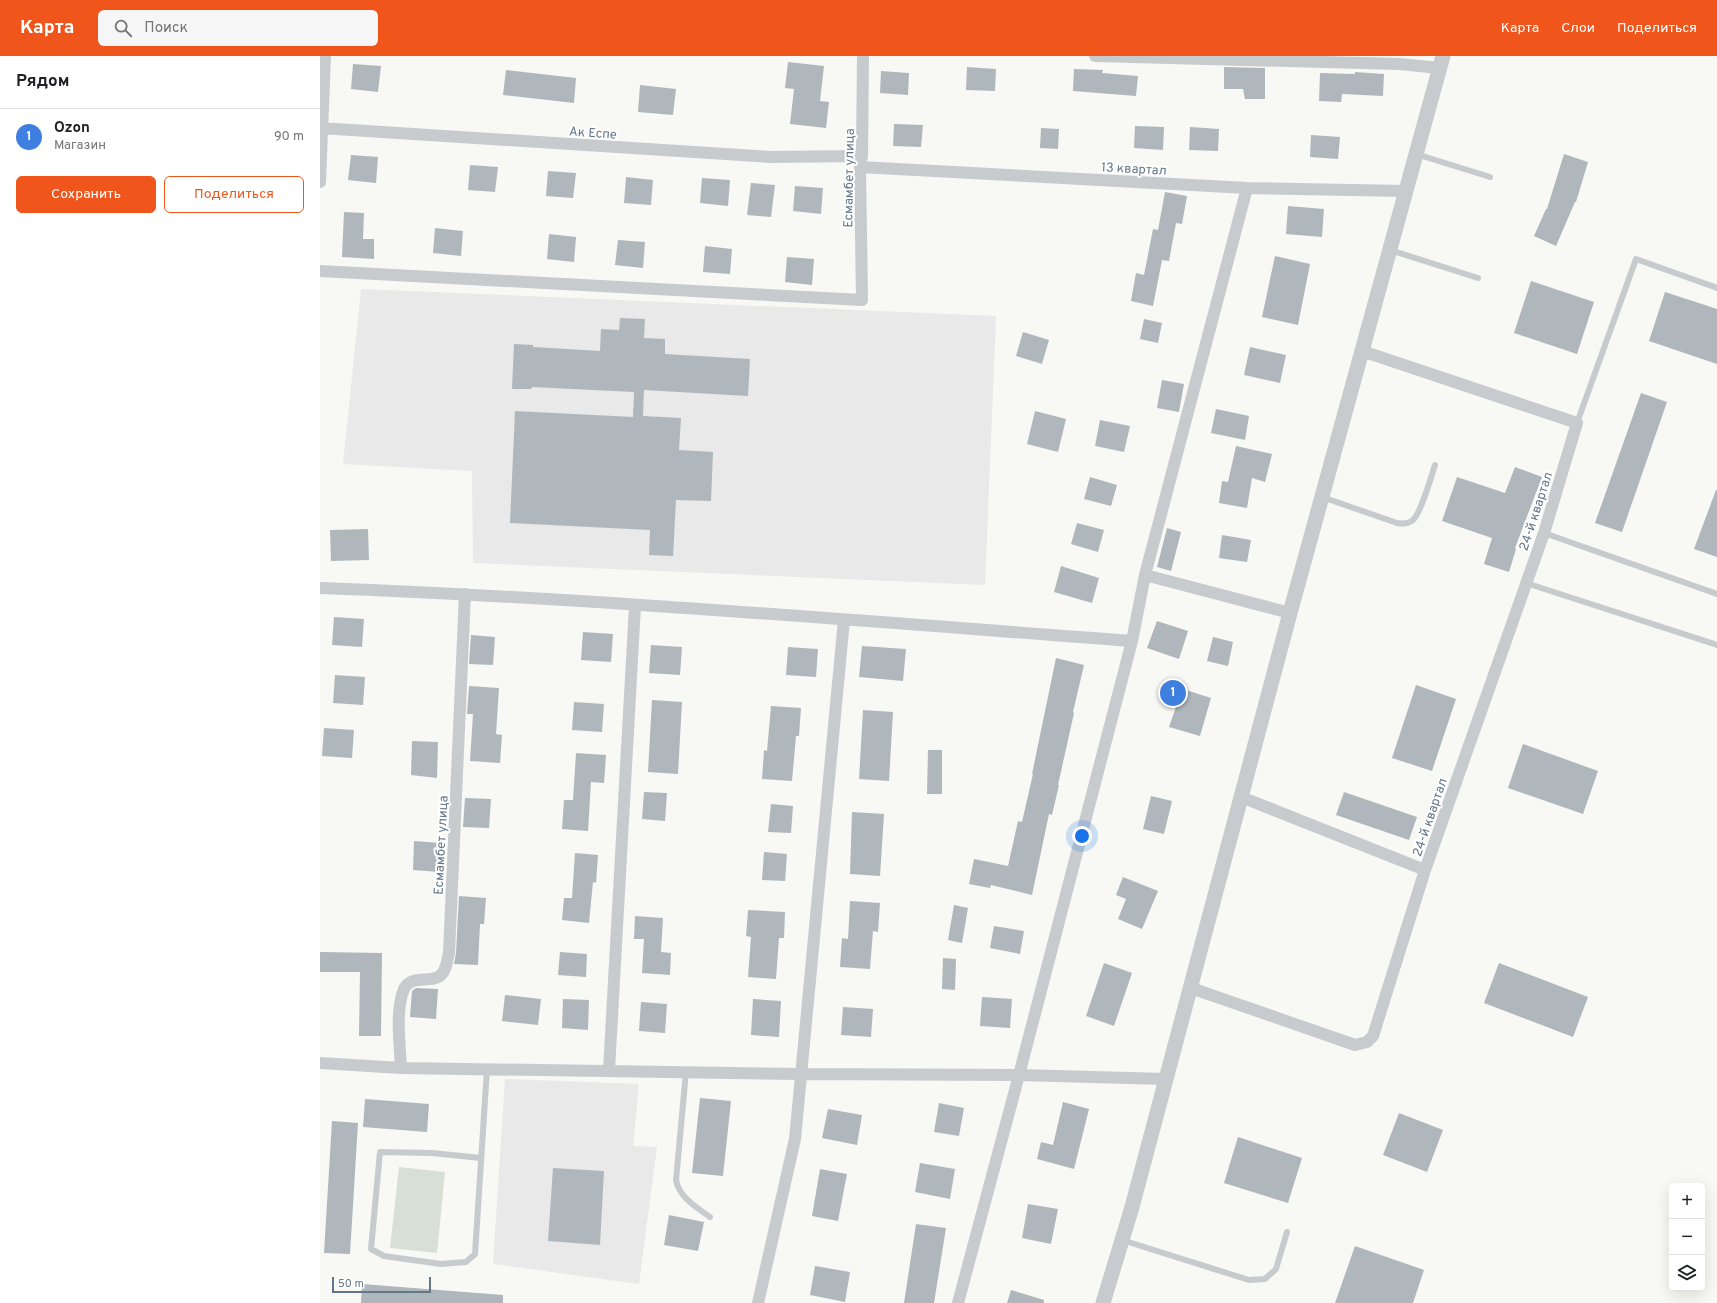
<!DOCTYPE html>
<html lang="ru">
<meta charset="utf-8">
<style>
body{margin:0;font-family:Overpass,sans-serif;background:#f6f6f6;color:#202124}
.controls{position:absolute;right:12px;bottom:12px;display:grid;overflow:hidden;border-radius:6px;box-shadow:0 4px 16px #0002}
.controls button{width:36px;height:36px;display:grid;place-items:center;padding:0;border:0;border-bottom:1px solid #e0e0e0;background:#fff;color:#202124;font:20px sans-serif}
.scale{position:absolute;left:12px;bottom:10px;width:99px;box-sizing:border-box;padding-left:4px;border:2px solid #647788;border-top:0;font-size:11px;line-height:14px;white-space:nowrap;color:#647788;-webkit-text-stroke:3px #fff;paint-order:stroke}
.you{position:absolute;left:762px;top:780px;width:14px;height:14px;margin:-10px;border:3px solid #fff;border-radius:50%;background:#1a73e8;box-shadow:0 0 0 6px #1a73e833}
.badge{display:grid;place-items:center;width:26px;height:26px;border-radius:50%;background:#f0561c;color:#fff;font-size:13px;font-weight:700}
.pin{position:absolute;translate:-50% -50%;border:2px solid #fff;box-shadow:0 1px 4px #0006}
.list{margin:0;padding:0;list-style:none}
h2{display:flex;justify-content:space-between;align-items:center;height:52px;margin:0;padding:0 16px;font-size:17px}
h2 small{font-size:13px;font-weight:400;color:#757577}
.list li{display:grid;grid-template-columns:26px 1fr auto;gap:12px;align-items:center;box-sizing:border-box;height:56px;padding:0 16px;border-top:1px solid #e0e0e0}
.list b{display:block;font-size:15px;white-space:nowrap}
.list p{margin:0;font-size:13px;white-space:nowrap;color:#757577}
.list em{font-size:13px;font-style:normal;color:#757577}
.actions{display:flex;gap:8px;padding:12px 16px}
.actions a{flex:1;padding:9px 0;border:1px solid #f0561c;border-radius:6px;text-align:center;font-size:14px;color:#f0561c}
.actions .main{background:#f0561c;color:#fff}
.icon{flex:none;width:22px;height:22px;fill:none;stroke:currentColor;stroke-width:2;stroke-linecap:round;stroke-linejoin:round}
.map{position:relative;flex:none;width:1397px;height:1247px;overflow:hidden}
header{display:flex;align-items:center;gap:24px;box-sizing:border-box;height:56px;padding:0 20px;background:#f0561c;color:#fff}
header strong{font-size:19px}
nav{display:flex;gap:22px;margin-inline-start:auto;font-size:14px}
.search{width:280px;height:36px;background:#f6f6f6;display:flex;align-items:center;gap:10px;box-sizing:border-box;padding:0 14px;border-radius:6px;color:#757577;font-size:15px}
main{display:flex}
aside{flex:1;background:#fff}
.map>svg:first-child{display:block}
</style>
<header>
<strong>Карта</strong>
<div class="search"><svg class="icon" aria-label="search" viewBox="0 0 24 24"><circle cx="10" cy="10" r="6"/><path d="M15 15l6 6"/></svg>Поиск</div>
<nav><a>Карта</a><a>Слои</a><a>Поделиться</a></nav>
</header>
<main>
<aside>
<h2>Рядом<small></small></h2>
<ul class="list">
<li><span class="badge" style="background:#3f7fe0">1</span><div><b>Ozon</b><p>Магазин</p></div><em>90 m</em></li>
</ul>
<div class="actions"><a class="main">Сохранить</a><a>Поделиться</a></div>
</aside>
<div class="map">
<svg width="1397" height="1247" viewBox="0 0 1397 1247">
<rect width="100%" height="100%" fill="#f8f8f4"/>
<path fill="#e8e9e8" d="M41 233 676 260 665 529 153 507 152 415 23 408Z
M185 1023 319 1028 313 1090 337 1091 319 1228 173 1208Z"/>
<path fill="#d8e0d5" d="M79 1111 125 1116 117 1197 70 1192Z"/>
<path fill="#afb7bd" d="M468 6 504 10 500 45 509 46 506 72 470 68 474 33 465 32Z
M33 8 61 10 58 36 31 33Z
M647 11 676 13 675 35 646 34Z
M904 11 945 12V43H925L923 33H904Z
M754 13 783 14 782 17 818 20 816 40 753 35Z
M186 14 256 22 254 47 183 39Z
M561 15 589 17 588 39 560 37Z
M1035 16 1064 18 1063 40 1022 38 1021 46 999 45 1000 17 1035 18Z
M320 29 356 33 353 59 318 56Z
M574 68 603 69 601 91 573 90Z
M815 70 844 71 843 94 814 92Z
M870 71 899 73 898 95 869 94Z
M721 72 739 73 738 93 720 92Z
M991 79 1020 81 1018 103 990 101Z
M1244 98 1268 106 1256 146H1255L1236 190 1214 180 1226 153H1227Z
M31 99 58 101 56 127 28 124Z
M150 109 178 111 175 136 148 134Z
M228 115 256 117 253 142 226 140Z
M306 121 333 124 331 149 304 147Z
M382 122 410 124 408 150 380 147Z
M431 127 455 129 451 161 427 159Z
M475 130 503 132 501 158 473 155Z
M845 136 867 140 862 168 856 167 849 205 842 204 833 250 811 245 816 217 824 219 833 173 838 174Z
M968 150 1004 153 1002 181 966 178Z
M24 156 44 157 43 183H54V203L22 201Z
M115 172 143 175 141 200 113 197Z
M229 178 256 181 254 206 227 203Z
M298 184 325 186 323 212 295 209Z
M385 190 412 193 410 218 383 216Z
M955 200 990 208 978 269 942 261Z
M467 201 494 203 492 229 465 226Z
M1211 225 1274 246 1257 298 1194 277Z
M1345 236 1397 253V308L1329 285Z
M300 262 325 263 324 282 345 283V298L430 303 428 340 324 334 323 360 361 362 359 394 393 396 391 445 356 444 353 500 329 499 330 474 190 467 195 355 313 361 314 336 212 331 211 333H192L194 288 213 289V291L280 295 281 273 299 274Z
M824 263 842 267 838 287 820 283Z
M703 276 729 284 722 308 696 300Z
M930 291 966 299 960 327 924 319Z
M842 324 864 328 859 356 837 352Z
M1321 337 1347 346 1302 476 1275 467Z
M896 353 929 360 925 384 891 377Z
M715 355 746 363 738 396 707 388Z
M780 364 810 370 804 396 775 390Z
M916 390 952 398 945 426 932 422 927 452 899 447 902 425 908 426Z
M1195 411 1222 421 1195 492 1196 493 1189 516 1164 508 1172 482 1122 465 1137 421 1185 437Z
M770 421 797 429 791 450 764 443Z
M1396 434H1397V501L1374 493Z
M757 467 784 474 778 496 751 488Z
M847 472 861 476 851 515 837 511Z
M48 473 49 504 11 505 10 474Z
M902 479 931 484 927 506 899 502Z
M741 510 779 522 772 547 734 536Z
M14 561 44 563 42 591 12 589Z
M837 565 868 575 859 603 827 592Z
M263 576 293 578 291 606 261 604Z
M151 579 175 581 173 609 149 608Z
M893 581 913 586 908 610 887 605Z
M331 589 362 591 360 619 329 617Z
M542 590 586 593 583 625 539 621Z
M468 591 498 593 496 621 466 619Z
M736 602 764 609 753 656 754 657 738 729H739L732 759 729 758 712 839 671 829 670 832 649 828 654 803 688 810 698 765 702 766 713 718H712Z
M15 619 45 621 43 649 13 647Z
M847 628 891 642 880 680 849 671 857 648 842 643Z
M1096 629 1136 643 1112 715 1072 702Z
M149 630 179 632 176 678 182 679 180 707 150 705 153 658H147Z
M332 644 362 646 358 718 328 716Z
M254 646 284 648 282 676 252 674Z
M451 650 481 652 479 680H476L472 725 442 723 444 694 447 695Z
M543 654 573 656 569 725 539 723Z
M4 672 34 674 32 702 2 700Z
M92 685 118 686 117 722 91 719Z
M1203 688 1278 715 1263 758 1188 732Z
M608 694H622V738H607Z
M256 697 286 699 284 727 271 726 268 775 242 773 244 744H253Z
M324 736 347 737 345 765 322 763Z
M1024 736 1097 761 1089 784 1016 759Z
M831 740 852 745 844 778 823 773Z
M145 742 171 743 169 772 143 771Z
M451 748 473 750 471 777 448 776Z
M532 756 564 758 560 820 530 818Z
M94 785 120 787 119 816 93 814Z
M444 796 467 798 465 825 442 824Z
M255 797 278 799 276 827 273 826 269 867 242 864 244 842H252Z
M803 821 838 835 822 873 798 863 806 843 796 839Z
M139 840 166 842 164 868H160L158 909 134 908 136 897Z
M530 845 560 847 558 876 553 875 550 913 520 911 522 882 528 883Z
M634 849 648 852 642 887 628 884Z
M428 854 465 856 464 882H459L456 923 428 921 431 881 426 880Z
M315 860 343 862 341 896 351 897 350 919 322 917 324 883H314Z
M674 870 704 875 700 898 670 892Z
M0 896 62 897 61 980H39L40 916H0Z
M240 896 267 898 266 921 238 919Z
M623 902 636 903 635 934 622 933Z
M784 907 812 917 794 970 766 960Z
M1179 907 1268 941 1253 981 1164 947Z
M96 932 118 933 116 963 90 961 92 935Z
M185 939 221 943 218 969 182 965Z
M662 941 692 943 690 972 660 970Z
M243 943 269 944 268 974 242 972Z
M433 943 461 945 459 981 431 979Z
M321 946 347 948 345 977 319 975Z
M523 951 553 953 551 981 521 979Z
M380 1042 411 1045 403 1120 372 1117Z
M45 1043 109 1048 107 1076 43 1071Z
M743 1046 769 1053 754 1113 717 1103 721 1086 733 1089Z
M619 1047 644 1052 639 1080 614 1076Z
M508 1053 542 1059 537 1089 502 1082Z
M1079 1057 1123 1074 1107 1116 1063 1099Z
M12 1065 38 1067 30 1198 4 1197Z
M918 1081 982 1102 968 1147 904 1127Z
M600 1107 635 1113 630 1143 595 1136Z
M233 1112 284 1115 280 1189 228 1185Z
M500 1113 527 1118 518 1165 492 1160Z
M708 1148 738 1153 731 1188 702 1182Z
M349 1159 384 1166 378 1195 344 1189Z
M596 1168 626 1172 614 1247H584Z
M1035 1190 1104 1214 1093 1247H1015Z
M495 1210 530 1216 525 1246 490 1239Z
M42 1228 183 1239V1247H41Z
M691 1234 724 1244V1247H687Z"/>
<g fill="none" stroke-linecap="round" stroke-linejoin="round">
<path stroke="#c7cbce" stroke-width="6" d="M1096 98 1170 121
M1070 194 1158 222
M1257 367 1316 203 1397 232
M1002 441 1077 467C1082 468 1087 468 1092 465 1101 458 1111 421 1115 409
M1224 477 1397 538
M1206 527 1397 589
M366 1016 356 1124C359 1141 376 1151 390 1161
M161 1102 112 1097 60 1096 51 1193 64 1200 121 1208 146 1206 155 1198 167 1013
M802 1184 929 1224 945 1223 956 1213 967 1176"/>
<path stroke="#c7cbce" stroke-width="12" d="M775 0 1079 8 1120 12
M0 72 451 101 542 100
M540 111 927 132 1086 135
M0 126 5 0
M0 215 542 244 540 111 542 100 543 0
M825 519 927 132
M0 532C271 542 542 565 812 585L825 519 970 557
M921 741 1105 814
M871 932 1035 989 1047 986 1053 980 1105 814 1224 477 1257 367 1042 295
M0 1007 81 1012 481 1018 699 1019 846 1023
M81 1012C80 990 75 954 84 933 92 917 112 929 122 918 127 912 127 904 129 897L145 538
M289 1014 315 550
M438 1247 475 1083 524 564
M638 1247 699 1019 812 585"/>
<path stroke="#c7cbce" stroke-width="15" d="M783 1247 812 1151 970 557 1123 0"/>
</g>
<g text-anchor="middle" stroke-width="4" stroke-linejoin="round" paint-order="stroke">
<g font-size="13" fill="#647788" stroke="#fff">
<text transform="translate(273 76) rotate(4)" y="5">Ак Еспе</text>
<text transform="translate(814 112) rotate(3)" y="5">13 квартал</text>
<text transform="translate(528 122) rotate(-89)" y="5">Есмамбет улица</text>
<text transform="translate(1215 455) rotate(-72)" y="5">24-й квартал</text>
<text transform="translate(1109 761) rotate(-71)" y="5">24-й квартал</text>
<text transform="translate(120 789) rotate(-87)" y="5">Есмамбет улица</text>
</g>
</g>
</svg>
<div class="controls">
<button>+</button>
<button>−</button>
<button><svg class="icon" aria-label="layers" viewBox="0 0 24 24"><path d="M12 4l9 5-9 5-9-5zM3 14l9 5 9-5"/></svg></button>
</div>
<div class="scale">50 m</div>
<div class="you"></div>
<div class="pin badge" style="left:853px;top:637px;background:#3f7fe0">1</div>
</div>
</main>
